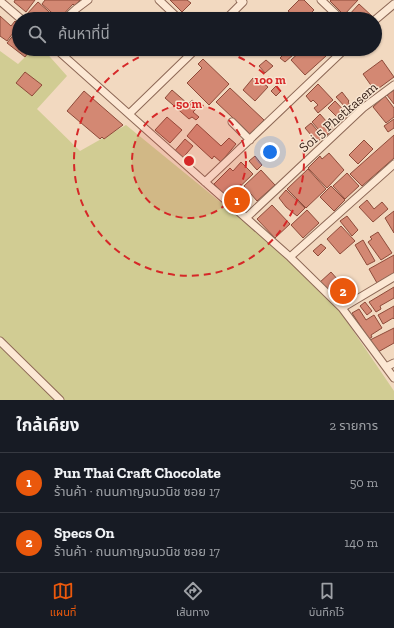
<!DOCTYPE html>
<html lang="th">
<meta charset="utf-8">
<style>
body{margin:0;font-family:"Zilla Slab","Noto Sans Thai",serif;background:#20242c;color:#f1f3f6}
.you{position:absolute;left:270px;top:152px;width:14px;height:14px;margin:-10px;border:3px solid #fff;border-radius:50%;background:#1a73e8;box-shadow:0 0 0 6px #1a73e833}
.badge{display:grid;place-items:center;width:26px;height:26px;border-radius:50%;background:#ea580c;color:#fff;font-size:13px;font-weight:700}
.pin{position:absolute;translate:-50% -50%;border:2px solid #fff;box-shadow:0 1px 4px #0006}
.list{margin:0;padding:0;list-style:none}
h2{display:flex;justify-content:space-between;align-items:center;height:52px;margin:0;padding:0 16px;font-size:17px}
h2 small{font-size:13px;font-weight:400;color:#9ea1a6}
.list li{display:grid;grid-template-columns:26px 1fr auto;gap:12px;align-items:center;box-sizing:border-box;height:60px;padding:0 16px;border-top:1px solid #363941}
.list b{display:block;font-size:15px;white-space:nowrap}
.list p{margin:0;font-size:13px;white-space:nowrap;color:#9ea1a6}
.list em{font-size:13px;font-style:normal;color:#9ea1a6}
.icon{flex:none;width:22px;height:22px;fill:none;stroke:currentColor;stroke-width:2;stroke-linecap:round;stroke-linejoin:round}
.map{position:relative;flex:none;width:394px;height:400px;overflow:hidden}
.search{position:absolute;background:#171b24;box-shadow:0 1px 3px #0004;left:12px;right:12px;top:12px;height:44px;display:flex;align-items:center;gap:10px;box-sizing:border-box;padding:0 14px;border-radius:22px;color:#9ea1a6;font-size:15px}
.sheet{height:172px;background:#171b24}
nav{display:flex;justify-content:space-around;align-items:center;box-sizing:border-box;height:56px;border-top:1px solid #363941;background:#171b24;font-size:11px;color:#9ea1a6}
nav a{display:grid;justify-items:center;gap:2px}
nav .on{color:#ea580c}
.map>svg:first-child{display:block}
</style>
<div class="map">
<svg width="394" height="400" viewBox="0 0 394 400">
<rect width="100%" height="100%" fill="#f2d9c0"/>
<path fill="#d1cc93" d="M33 49H43L67 76 37 109 80 151 126 125 272 244 335 304 394 391V400H0V51L18 64Z"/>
<path fill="#d38873" stroke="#8e4b3a" d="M15 0H35L26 12 14 2Z
M45 0H80L75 6 73 4 59 19 42 4Z
M170 0H187L191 3 182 12Z
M299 0H304L314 10 305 19H297L288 11Z
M331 0H358L344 15 330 1Z
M38 2 56 18 55 19H31L26 15Z
M359 4 373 17 371 19H351L348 16Z
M0 16 11 26 15 21 19 25 7 41 0 36Z
M19 28V49H31L25 57 7 43Z
M303 49H320L326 56 305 75 291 60Z
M288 50 293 55 285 62 280 58Z
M203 59 229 84 209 105 187 83 202 68 198 64Z
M266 60 273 66 265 73 259 66Z
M382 60 394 77 375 91 363 74Z
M25 72 42 85 32 96 16 83Z
M253 78 260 84 262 82 268 87 255 101 243 90Z
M318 84 333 100 318 113 314 108 318 105 313 100 311 102 306 96Z
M276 86 281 91 276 96 271 91Z
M230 88 264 120 250 134 216 102Z
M172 90 188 104 192 100 199 106 193 112 199 117 196 120 192 117 189 119 165 98Z
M394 90V104L387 95Z
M84 91 123 125 104 139 102 137 100 139 67 111Z
M342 92 349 101 348 102 350 105 346 108 336 97Z
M385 96 394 108V117L386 123 373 107Z
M335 101 349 116 342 122 328 108Z
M320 114 333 129 325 137 312 122Z
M167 117 182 130 170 143 155 130Z
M394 119V128L388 132 384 126Z
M311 123 323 137 317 142 305 128Z
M197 124 221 146 229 138 236 144 221 162 214 156 212 159 187 136Z
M394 135V158L362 186 350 174Z
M185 139 193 146 181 160 173 153Z
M364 140 373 149 358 164 349 155Z
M329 153 344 170 327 188 308 168 320 156 322 159Z
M255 156 262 165 257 170 249 161Z
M241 162 253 174 228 198 214 184 230 168 233 171Z
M308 169 326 189 306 208 287 189Z
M261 170 275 185 257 201 244 186Z
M347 173 359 186 345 199 333 186Z
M331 186 345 200 334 211 320 197Z
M286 190 305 208 297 216 286 207 279 198Z
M367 200 374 209 382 202 388 209 373 222 359 207Z
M272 205 290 224 275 238 257 219Z
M307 210 319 223 303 238 291 225Z
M394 211V233L385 218Z
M347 216 358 230 352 236 340 221Z
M341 226 355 241 340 254 327 239Z
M378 232 392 253 381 260 368 242 372 239 370 237Z
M363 240 375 261 367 265 355 245Z
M321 244 326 248 318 256 313 251Z
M394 255V273L377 283 369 269Z
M331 272 339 281 327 292 319 283Z
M343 278 353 289 340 300 331 289Z
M394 287V298L380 306 381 309 376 312 369 302Z
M365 302 372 311 367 315 360 306Z
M394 306V319L393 318 383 324 378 315Z
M359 309 366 320 374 315 382 328 371 335 372 337 369 339 352 313Z
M394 328V343L378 352 370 340Z"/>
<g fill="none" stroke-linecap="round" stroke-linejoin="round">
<defs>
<path id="street" d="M159 0 179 19
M321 0 341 19
M0 1 21 19
M65 19 76 9 88 0
M226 19 243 2 240 0
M375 20 394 4
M56 49 205 182 246 218 290 257 342 308 394 378
M129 114 196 49
M232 122 250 140
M205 182 345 49
M246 218 363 108 394 85
M290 257 394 164
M342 308 394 277
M0 341 60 400
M386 367 394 363"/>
</defs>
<use href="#street" stroke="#8d6856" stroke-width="9"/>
<use href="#street" stroke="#fce8d4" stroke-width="7"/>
</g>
<circle cx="189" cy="161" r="57" fill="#d62828" fill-opacity=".12"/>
<g fill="none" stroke="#d62828" stroke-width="2" stroke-dasharray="7 5">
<circle cx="189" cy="161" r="57"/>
<path d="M216 49A115 115 0 1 1 162 49"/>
</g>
<g text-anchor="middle" stroke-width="3" stroke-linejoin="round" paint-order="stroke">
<g font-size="14" fill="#3b251c" stroke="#f8e5d1">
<text transform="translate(338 117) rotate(-41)" y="5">Soi 5 Phetkasem</text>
</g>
</g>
<circle cx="189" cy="161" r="6" fill="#d62828" stroke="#f8e5d1" stroke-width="2"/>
<g font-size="12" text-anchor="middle" font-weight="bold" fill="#d62828" stroke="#f8e5d1" stroke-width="3" stroke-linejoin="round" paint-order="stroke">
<text x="270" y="84">100 m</text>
<text x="189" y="108">50 m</text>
</g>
</svg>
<div class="you"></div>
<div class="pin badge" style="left:237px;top:200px">1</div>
<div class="pin badge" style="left:343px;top:291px">2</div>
<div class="search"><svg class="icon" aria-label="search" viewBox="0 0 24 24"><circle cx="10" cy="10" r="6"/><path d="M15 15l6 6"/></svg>ค้นหาที่นี่</div>
</div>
<section class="sheet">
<h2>ใกล้เคียง<small>2 รายการ</small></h2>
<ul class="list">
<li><span class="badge">1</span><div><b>Pun Thai Craft Chocolate</b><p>ร้านค้า · ถนนกาญจนวนิช ซอย 17</p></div><em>50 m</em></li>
<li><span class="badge">2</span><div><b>Specs On</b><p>ร้านค้า · ถนนกาญจนวนิช ซอย 17</p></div><em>140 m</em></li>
</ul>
</section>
<nav>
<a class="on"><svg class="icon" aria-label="map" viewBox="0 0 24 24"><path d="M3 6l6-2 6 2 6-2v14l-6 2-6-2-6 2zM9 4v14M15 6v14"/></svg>แผนที่</a>
<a><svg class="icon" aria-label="directions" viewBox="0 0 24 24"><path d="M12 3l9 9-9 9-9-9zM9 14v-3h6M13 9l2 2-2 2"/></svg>เส้นทาง</a>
<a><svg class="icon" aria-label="saved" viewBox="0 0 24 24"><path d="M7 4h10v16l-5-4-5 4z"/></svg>บันทึกไว้</a>
</nav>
